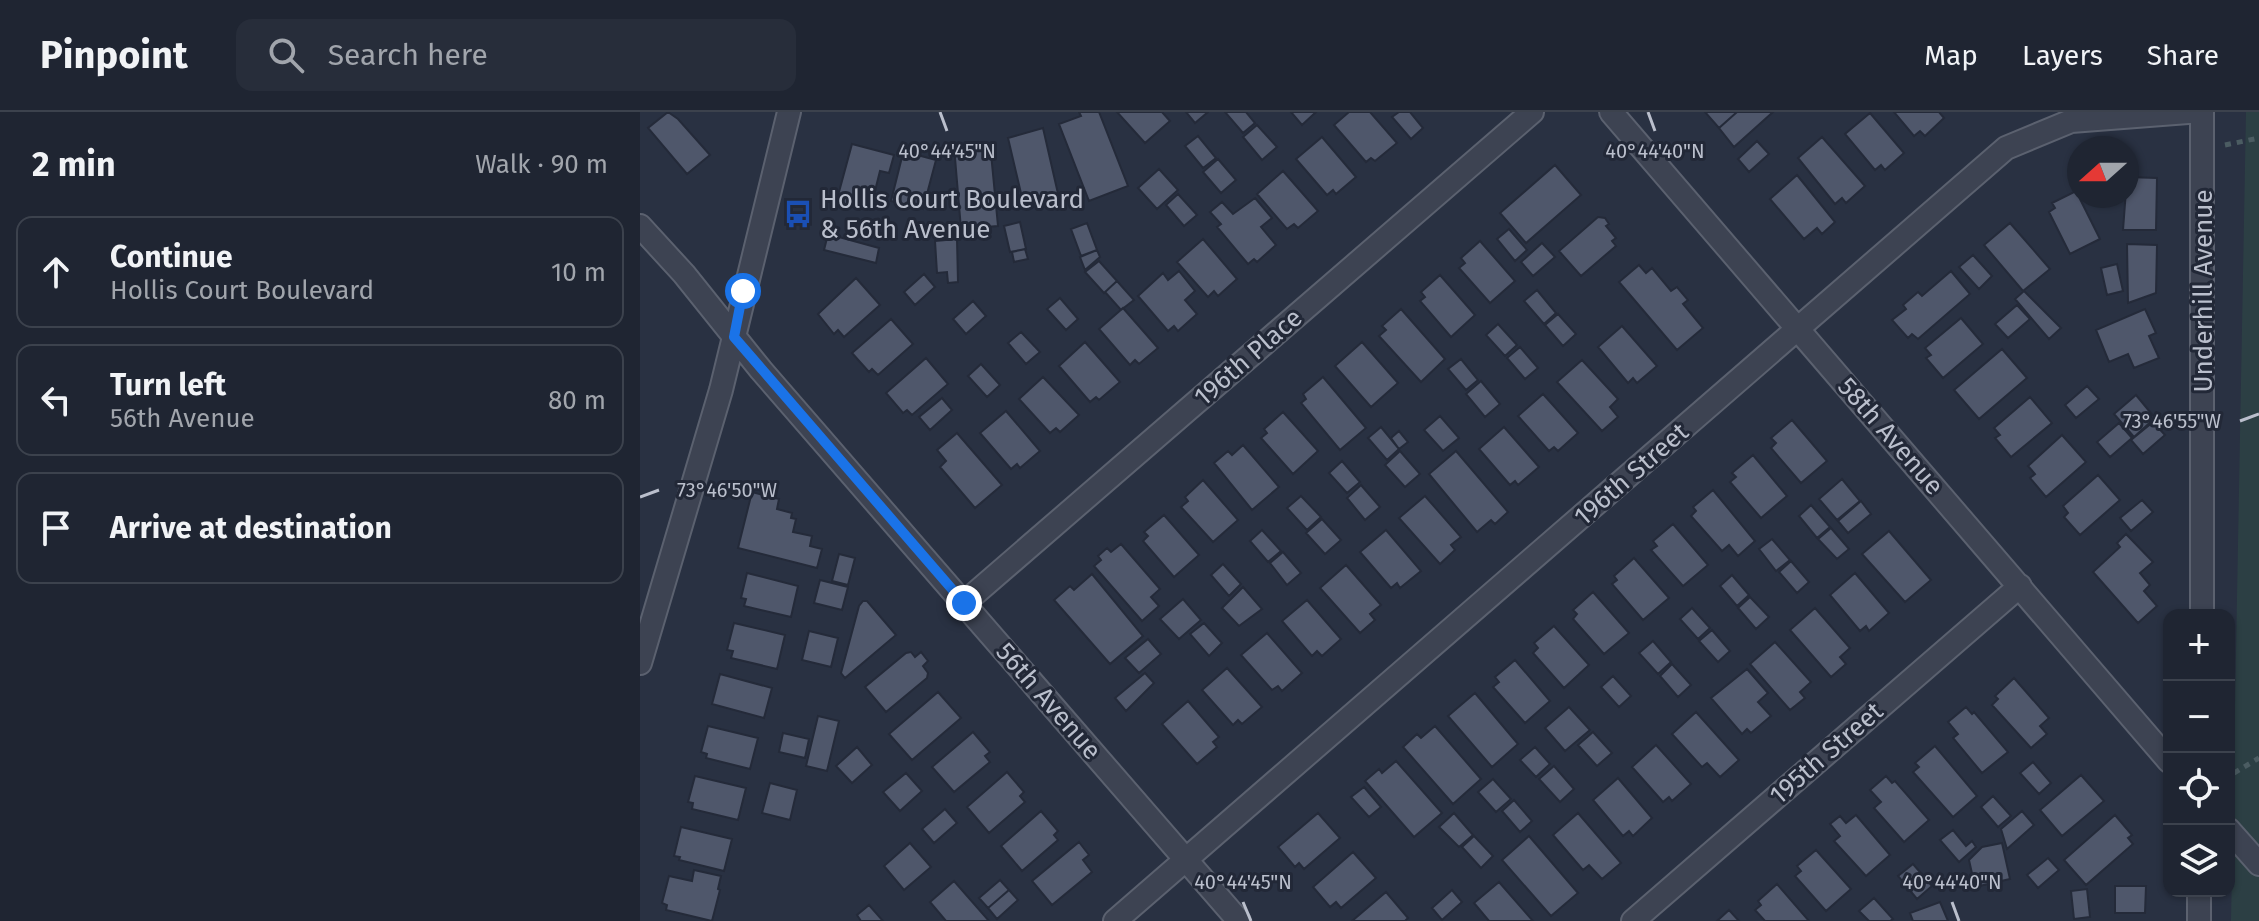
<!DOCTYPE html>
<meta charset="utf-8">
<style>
body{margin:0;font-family:"Fira Sans",sans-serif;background:#272d3a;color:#f1f3f6}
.controls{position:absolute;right:24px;bottom:24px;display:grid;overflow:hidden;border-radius:16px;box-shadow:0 2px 6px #0004}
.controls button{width:72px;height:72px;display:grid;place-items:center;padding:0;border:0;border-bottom:2px solid #3c424d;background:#1f2532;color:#f1f3f6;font:40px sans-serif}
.compass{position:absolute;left:1427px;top:24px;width:72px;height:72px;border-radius:50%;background:#1f2532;box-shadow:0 2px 6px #0004;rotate:249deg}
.stop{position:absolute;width:24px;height:24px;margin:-18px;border:6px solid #1a73e8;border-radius:50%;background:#fff}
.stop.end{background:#1a73e8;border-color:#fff;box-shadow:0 2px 8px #0008}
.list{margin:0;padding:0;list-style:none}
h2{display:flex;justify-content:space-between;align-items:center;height:104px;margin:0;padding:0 32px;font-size:34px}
h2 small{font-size:26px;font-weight:400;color:#a1a5ac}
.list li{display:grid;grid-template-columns:52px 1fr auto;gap:24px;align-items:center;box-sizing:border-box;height:112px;margin:0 16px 16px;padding:0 16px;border:2px solid #3c424d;border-radius:16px}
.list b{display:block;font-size:30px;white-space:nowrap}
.list p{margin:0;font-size:26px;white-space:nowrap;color:#a1a5ac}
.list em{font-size:26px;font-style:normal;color:#a1a5ac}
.icon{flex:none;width:44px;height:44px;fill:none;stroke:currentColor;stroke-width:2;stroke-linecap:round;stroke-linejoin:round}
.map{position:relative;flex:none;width:1619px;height:809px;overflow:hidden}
header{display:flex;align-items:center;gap:48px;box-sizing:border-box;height:112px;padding:0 40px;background:#1f2532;border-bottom:2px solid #3c424d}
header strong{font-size:38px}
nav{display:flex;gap:44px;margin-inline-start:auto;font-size:28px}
.search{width:560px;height:72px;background:#272d3a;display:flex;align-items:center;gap:20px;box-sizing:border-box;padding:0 28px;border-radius:16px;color:#a1a5ac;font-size:30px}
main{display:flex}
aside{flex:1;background:#1f2532}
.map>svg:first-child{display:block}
</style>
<header>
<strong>Pinpoint</strong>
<div class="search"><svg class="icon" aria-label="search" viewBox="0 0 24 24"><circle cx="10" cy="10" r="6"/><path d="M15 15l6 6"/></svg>Search here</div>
<nav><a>Map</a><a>Layers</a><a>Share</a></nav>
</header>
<main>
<aside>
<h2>2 min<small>Walk · 90 m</small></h2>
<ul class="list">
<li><svg class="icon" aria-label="ahead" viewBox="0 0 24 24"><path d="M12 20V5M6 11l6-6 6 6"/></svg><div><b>Continue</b><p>Hollis Court Boulevard</p></div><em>10 m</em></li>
<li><svg class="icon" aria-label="left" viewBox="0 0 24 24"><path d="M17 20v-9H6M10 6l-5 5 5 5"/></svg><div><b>Turn left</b><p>56th Avenue</p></div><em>80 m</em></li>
<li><svg class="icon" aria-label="arrive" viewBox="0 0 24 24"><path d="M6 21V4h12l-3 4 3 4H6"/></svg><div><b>Arrive at destination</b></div></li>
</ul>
</aside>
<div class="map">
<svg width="1619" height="809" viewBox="0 0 1619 809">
<rect width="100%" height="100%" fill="#293142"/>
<path fill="#2c3f44" d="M1606 0H1619V809H1591Z"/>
<path fill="#4f576b" stroke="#242a39" stroke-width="2" d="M28 0 38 7 70 43 47 62 8 16Z
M439 0H459L488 74 449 89 419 12 441 4Z
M477 0H522L530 9 505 31Z
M546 0H568L555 11Z
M585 0H606L615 11 603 21Z
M651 0H676L662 13Z
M709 0H730L757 31 735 49 731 46 726 50 694 13Z
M759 0H770L783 16 771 27 752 5Z
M1065 0H1097L1079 16Z
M1097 0H1133L1094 35 1079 16Z
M1254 0H1299L1304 6 1285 24 1280 19 1274 24Z
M1230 1 1264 41 1245 58 1241 53 1235 58 1205 22Z
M617 13 637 35 622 48 603 25Z
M403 16 419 86 384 94 368 26Z
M558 24 576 46 563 56 545 34Z
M682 25 716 65 696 82 693 78 687 83 656 47Z
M1182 25 1225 74 1206 91 1202 86 1195 92 1158 46Z
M1117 29 1129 42 1109 60 1098 47Z
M350 31 358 114 321 117 314 34Z
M212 32 254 43 249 61 240 59 233 87 225 85 222 97 196 91Z
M270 41 296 48 283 97 251 89 262 45 269 47Z
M578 47 596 68 581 81 563 60Z
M915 53 941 83 886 131 860 101Z
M519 57 538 78 517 97 498 76Z
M643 59 678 99 658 116 654 112 647 117 617 82Z
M1157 63 1195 110 1182 122 1177 116 1164 127 1130 87Z
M1487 65 1517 66 1516 118H1483Z
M1436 79 1460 127 1430 142 1409 100 1415 96 1412 91Z
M538 82 557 103 544 114 526 93Z
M615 86 632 106 621 115 636 133 617 150 614 147 608 152 577 115 581 112 570 100 582 90 593 102Z
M958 105 965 106 969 112 966 114 976 126 972 129 976 134 941 164 919 139Z
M380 110 386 137 370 140 364 114Z
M447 111 457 138 441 144 431 117Z
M1370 111 1410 157 1383 179 1344 133Z
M869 117 887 138 875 149 857 127Z
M188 122 239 136 236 151 184 138Z
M317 127 318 170 308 171 307 160 297 161 295 129Z
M563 127 597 167 578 184 574 179 568 185 537 150Z
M840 129 875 169 850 191 819 156 825 151 821 146Z
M902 131 915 145 893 164 881 150Z
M1487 132 1517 133 1516 181 1488 191Z
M385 137 388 147 374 150 372 140Z
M457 138 460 145 445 158 440 145Z
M1333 143 1352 164 1339 177 1319 155Z
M459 149 477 169 464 181 445 160Z
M1477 152 1483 179 1467 183 1461 156Z
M999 153 1006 161 1012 156 1031 179 1037 175 1048 188 1043 192 1063 216 1037 238 979 170Z
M539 159 555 179 545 188 557 202 538 219 534 214 528 219 498 184 523 161 528 168Z
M1311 159 1330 182 1278 227 1272 222 1268 226 1252 208 1266 197 1263 193 1278 180 1282 184Z
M284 162 295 175 275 193 264 180Z
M800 163 835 203 811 225 780 189 785 185 781 180Z
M216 166 240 193 204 225 198 218 194 222 178 202Z
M477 169 494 188 481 198 465 180Z
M897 178 916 201 904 212 884 189Z
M1384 179 1421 216 1409 227 1375 187Z
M420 186 438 207 426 218 407 197Z
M333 189 346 204 326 222 313 207Z
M1377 193 1390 207 1368 226 1355 212Z
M483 196 518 236 499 252 495 248 490 253 459 217Z
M761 197 805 247 781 270 739 224 746 218 742 214Z
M1505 197 1516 221 1509 224 1519 246 1494 256 1488 242 1469 250 1456 218Z
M918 202 936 222 923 234 905 213Z
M1321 206 1343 232 1303 266 1286 246 1291 243 1285 236Z
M251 207 273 232 238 263 232 257 229 260 212 241Z
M858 212 877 233 865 244 846 223Z
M982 214 1017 254 997 271 993 266 988 271 958 235Z
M381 220 400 240 386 252 368 231Z
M445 230 480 270 459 288 456 285 450 290 419 254Z
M722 230 758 271 731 295 695 254Z
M880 235 898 256 885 267 867 246Z
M1362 237 1387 266 1339 307 1314 278Z
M286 246 308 272 272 303 267 298 263 301 246 281Z
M821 247 838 268 826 278 808 257Z
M942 248 978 287 970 295 978 305 962 319 917 270Z
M341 252 360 273 347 285 328 264Z
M403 265 439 303 420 320 416 316 410 321 379 287Z
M683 265 726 316 700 338 661 291 666 287 663 282Z
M841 269 860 292 845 305 826 282Z
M1447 274 1459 287 1436 306 1425 293Z
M903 282 938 321 918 339 914 335 909 339 878 304Z
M1496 283 1515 306 1494 325 1474 302Z
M1390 285 1412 311 1371 345 1355 326 1360 323 1354 316Z
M302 286 312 298 290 318 279 305Z
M366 299 400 339 380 356 377 352 371 357 340 321Z
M643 300 678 339 653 362 621 326 627 321 624 317Z
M800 304 819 326 803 339 784 318Z
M1152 308 1187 349 1161 371 1131 336 1136 331 1131 326Z
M1513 310 1525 323 1503 342 1491 328Z
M1479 311 1492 326 1470 345 1457 330Z
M741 315 759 337 747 348 728 326Z
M864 315 899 355 878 373 875 369 870 373 839 337Z
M759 319 768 330 759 337 751 326Z
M317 321 362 373 335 396 300 355 306 349 297 338Z
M1422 323 1446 350 1406 385 1390 366 1395 362 1388 354Z
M603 333 639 375 612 398 574 351 588 339 592 343Z
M760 339 780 362 765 375 745 353Z
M816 339 868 400 855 412 851 408 837 420 789 362Z
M1113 343 1147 384 1121 406 1090 370 1096 365 1092 361Z
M702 349 720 370 707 381 689 361Z
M1458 363 1480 388 1440 423 1424 405 1428 401 1423 394Z
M1202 367 1220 389 1197 408 1179 387Z
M563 368 598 408 573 430 541 395 548 389 545 385Z
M721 373 740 395 725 408 707 386Z
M1073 378 1115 429 1098 444 1089 433 1082 439 1051 404 1056 399 1053 395Z
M112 380 139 387 137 397 152 401 151 406 156 407 153 420 172 424 170 434 182 437 177 456 98 436Z
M661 384 681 405 667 418 647 396Z
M785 384 821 425 811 433 815 438 800 452 759 406Z
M1502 388 1513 400 1491 419 1480 406Z
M1221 389 1231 402 1208 421 1198 409Z
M1171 393 1190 415 1177 426 1159 404Z
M524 403 559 443 534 465 503 429 508 424 504 420Z
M682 407 701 428 685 442 666 421Z
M1033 412 1068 453 1043 474 1011 438 1017 434 1013 429Z
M1191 416 1209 437 1197 447 1178 427Z
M622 418 641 439 628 450 610 429Z
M746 418 781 459 760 476 757 471 751 476 720 440Z
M1249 419 1291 468 1265 490 1222 442Z
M1486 422 1513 450 1500 461 1510 473 1504 479 1517 494 1498 511 1453 460 1480 435 1477 431Z
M1132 427 1150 448 1136 459 1119 437Z
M481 432 520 477 511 485 519 494 502 509 454 454 461 448 458 444 467 436 471 440Z
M643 440 661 461 647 473 630 451Z
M199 442 215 446 208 473 192 469Z
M994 446 1029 486 1003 508 972 472 977 468 974 464Z
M1151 449 1169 470 1157 481 1139 460Z
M583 452 601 472 589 484 571 463Z
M706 453 741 493 730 502 735 508 720 521 680 476Z
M107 461 158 474 151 505 104 494 106 487 101 486Z
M1215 461 1249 501 1229 519 1226 514 1220 519 1190 483Z
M452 462 503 524 470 552 414 488 430 474 434 478Z
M1092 463 1109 483 1097 494 1080 474Z
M180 468 208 475 202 498 174 491Z
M603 475 622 497 599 514 582 496Z
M953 480 989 521 964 542 933 507 937 502 933 498Z
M1110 485 1129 505 1116 517 1098 496Z
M543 487 561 508 539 527 520 507Z
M667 488 701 527 682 544 677 539 672 544 642 509Z
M223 489H227L256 523 205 566 201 561 219 494Z
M1052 496 1070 516 1058 527 1040 507Z
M1175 496 1210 536 1200 545 1206 552 1191 565 1150 518Z
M94 511 145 523 137 557 91 546 93 539 87 538Z
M564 511 582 531 569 544 550 522Z
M914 514 949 553 924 576 893 541 898 536 894 531Z
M1072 518 1090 539 1078 550 1059 529Z
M169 519 198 526 191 555 162 548Z
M627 521 662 561 642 579 638 574 632 578 601 543Z
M508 527 521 542 499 561 485 546Z
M1013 529 1031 550 1018 562 999 541Z
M1135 530 1171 570 1160 580 1165 586 1150 598 1110 552Z
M271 540 275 545 281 540 288 549 283 554 288 561 287 566 246 600 225 575 266 541Z
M875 548 910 589 885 611 853 575 859 570 855 565Z
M1032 552 1051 573 1038 585 1020 564Z
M587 556 622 595 602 612 598 608 593 613 562 578Z
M1107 557 1128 581 1118 590 1131 604 1111 621 1107 617 1102 622 1071 586Z
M505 561 514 571 486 599 475 586Z
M80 562 132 576 124 606 72 592Z
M973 564 991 584 979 595 961 575Z
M1374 566 1409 606 1400 614 1407 622 1391 636 1352 593 1358 587 1355 584Z
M298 580 321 606 272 648 249 622Z
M835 581 878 632 852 655 808 604Z
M548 589 579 625 573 630 577 635 557 652 522 612Z
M929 595 950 618 925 639 905 616Z
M1326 595 1332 602 1334 600 1368 640 1342 661 1313 626 1318 622 1308 610Z
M1056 600 1099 648 1080 665 1067 651 1062 655 1032 622Z
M178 604 199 609 187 659 166 654Z
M68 614 118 626 110 657 66 646 67 642 61 640Z
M795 614 841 667 813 692 763 635 777 622 781 626Z
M333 620 350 640 345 644 350 650 314 680 292 655Z
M953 620 972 641 957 654 938 633Z
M143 621 169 627 165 646 139 640Z
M1016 633 1051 672 1032 689 1029 685 1023 690 992 655Z
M1295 634 1337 684 1313 705 1273 660 1279 655 1275 651Z
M217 635 232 653 212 671 196 654Z
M895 635 910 652 896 665 880 648Z
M756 649 802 701 774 725 725 669 739 657 742 661Z
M1393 650 1411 671 1399 682 1380 661Z
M914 654 934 677 920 690 899 667Z
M367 660 384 680 380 684 385 690 349 721 327 695Z
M266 661 282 679 260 699 243 680Z
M1441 663 1464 689 1422 724 1400 698Z
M55 664 106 676 98 708 52 697 53 691 48 690Z
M1246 664 1252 671 1255 669 1289 708 1264 730 1234 696 1241 690 1230 678Z
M978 666 1012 706 993 724 989 719 983 724 953 688Z
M853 667 871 687 856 700 838 680Z
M130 671 157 678 150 708 122 701Z
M724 675 741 695 729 705 711 685Z
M1353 684 1371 704 1358 715 1341 695Z
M874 688 892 709 880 720 862 699Z
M305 697 317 711 294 731 282 717Z
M401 699 418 719 414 723 418 728 382 759 361 734Z
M1382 699 1394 713 1367 737 1361 717Z
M678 701 700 726 664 757 659 751 655 755 638 735Z
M814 701 833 723 819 735 799 715Z
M938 701 981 751 962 767 949 753 943 758 913 723Z
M1216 703 1250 743 1226 764 1194 729 1200 724 1190 712 1200 704 1206 711Z
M1475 703 1492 723 1488 726 1493 732 1446 773 1424 748Z
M41 715 92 727 84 759 39 748 40 745 34 744Z
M1313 718 1326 734 1332 729 1336 735 1319 750 1300 728Z
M834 724 853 744 841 756 822 735Z
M889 724 938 781 911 804 862 748Z
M439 730 449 743 443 748 452 760 412 793 392 769Z
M270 731 291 755 264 778 244 754Z
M1362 731 1370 767 1335 775 1329 748 1342 735Z
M1176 738 1211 777 1186 799 1155 764 1161 759 1157 754Z
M713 740 736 766 701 796 696 790 690 795 673 775Z
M1408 746 1419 758 1398 776 1387 763Z
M1273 752 1292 774 1277 787 1258 764Z
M54 758 81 764 78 777 80 778 72 809 26 798 27 793 22 791 29 764 52 769Z
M360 768 369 778 348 796 339 786Z
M314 769 349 809H306L290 790Z
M859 770 893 809H849L834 791Z
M1137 772 1169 809H1125L1115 798 1121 793 1118 789Z
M1475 774H1506L1505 801H1475Z
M1447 777 1450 805 1434 807 1431 779Z
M369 778 378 788 357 807 348 796Z
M812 778 822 790 802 808 792 796Z
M746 780 768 806 765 809H712Z
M1234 786 1253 807 1250 809H1229L1219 799Z
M1300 790 1308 809H1273L1270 801Z
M229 793 243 809H221L217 803Z
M1089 798 1099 809H1077Z"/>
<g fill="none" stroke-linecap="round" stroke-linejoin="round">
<defs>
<path id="minor" d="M971 0 1529 649
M0 114 44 162 121 258 599 809
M324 491 892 0
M1562 503V0
M0 551 81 278 149 0
M1589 718 1619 752
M475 809 1366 36 1431 9 1548 0
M993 809 1380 474
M1559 809V779"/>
</defs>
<use href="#minor" stroke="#5b616f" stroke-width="26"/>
<path stroke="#4b5c62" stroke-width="5" stroke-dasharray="6 6" stroke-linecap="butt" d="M1585 33 1619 26
M1594 661 1619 646"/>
<use href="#minor" stroke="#3d4352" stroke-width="22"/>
</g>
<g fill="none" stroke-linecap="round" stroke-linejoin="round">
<path stroke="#1a73e8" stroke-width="10" d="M103 179 94 225 324 491"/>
</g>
<path fill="none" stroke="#babfcc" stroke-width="3" d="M300 0 307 19M1008 0 1015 19M1600 309 1619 302M0 385 19 378M603 790 611 809M1312 790 1319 809"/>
<defs>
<symbol id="bus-bare" viewBox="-9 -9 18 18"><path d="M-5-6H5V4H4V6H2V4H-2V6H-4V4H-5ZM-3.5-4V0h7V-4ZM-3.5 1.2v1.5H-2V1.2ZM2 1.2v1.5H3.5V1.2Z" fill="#1a4fb4" stroke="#222837" stroke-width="2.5" paint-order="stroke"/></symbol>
</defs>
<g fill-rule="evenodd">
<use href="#bus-bare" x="138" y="82" width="40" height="40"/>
</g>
<g text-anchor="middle" stroke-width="6" stroke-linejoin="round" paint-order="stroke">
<g font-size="26" fill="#babfcc" stroke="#222837" text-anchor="start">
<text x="180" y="96">Hollis Court Boulevard<tspan x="180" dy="30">&amp; 56th Avenue</tspan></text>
</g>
<g font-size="26" fill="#babfcc" stroke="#222837">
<text transform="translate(1563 179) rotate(-90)" y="9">Underhill Avenue</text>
<text transform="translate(608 245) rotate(-41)" y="9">196th Place</text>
<text transform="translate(1251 324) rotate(49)" y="9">58th Avenue</text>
<text transform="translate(991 362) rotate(-41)" y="9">196th Street</text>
<text transform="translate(409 589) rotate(49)" y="9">56th Avenue</text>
<text transform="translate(1186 641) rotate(-41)" y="9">195th Street</text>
</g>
</g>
<g font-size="20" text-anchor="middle" fill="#babfcc" stroke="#222837" stroke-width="6" stroke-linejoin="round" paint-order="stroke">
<text x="307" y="46">40°44'45"N</text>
<text x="1015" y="46">40°44'40"N</text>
<text x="1532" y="316">73°46'55"W</text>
<text x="87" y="385">73°46'50"W</text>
<text x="603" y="777">40°44'45"N</text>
<text x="1312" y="777">40°44'40"N</text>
</g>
</svg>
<div class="controls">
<button>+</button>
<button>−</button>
<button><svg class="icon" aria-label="locate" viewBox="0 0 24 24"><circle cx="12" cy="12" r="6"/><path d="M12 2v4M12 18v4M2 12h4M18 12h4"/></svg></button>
<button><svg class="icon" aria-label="layers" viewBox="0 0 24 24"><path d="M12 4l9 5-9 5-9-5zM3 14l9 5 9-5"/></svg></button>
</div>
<svg class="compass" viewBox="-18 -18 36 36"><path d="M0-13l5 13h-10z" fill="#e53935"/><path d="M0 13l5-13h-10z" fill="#a1a5ac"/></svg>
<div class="stop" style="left:103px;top:179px"></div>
<div class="stop end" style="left:324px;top:491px"></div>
</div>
</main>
